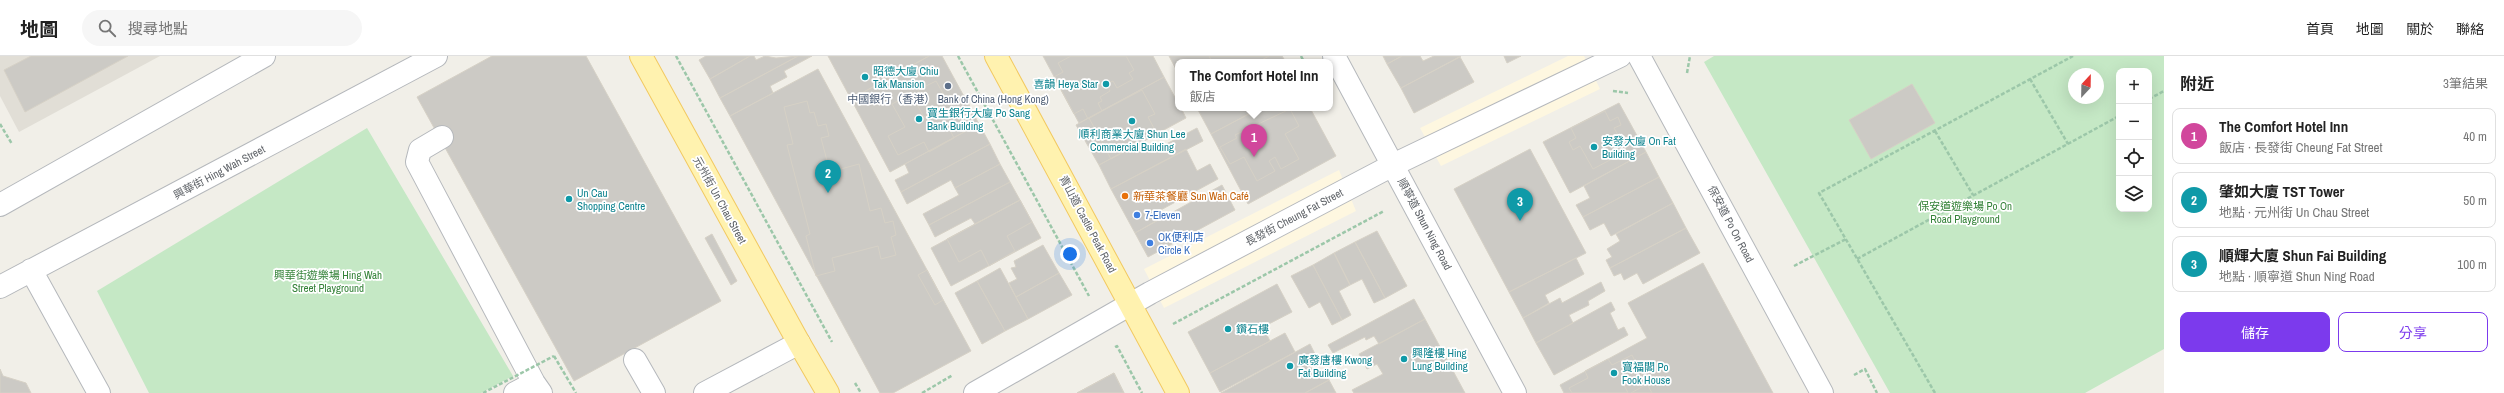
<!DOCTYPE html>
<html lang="zh-TW">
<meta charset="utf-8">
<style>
body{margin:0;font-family:"Archivo Narrow","Noto Sans TC",sans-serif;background:#f6f6f6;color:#222}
.controls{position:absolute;right:12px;top:12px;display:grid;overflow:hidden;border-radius:8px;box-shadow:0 4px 16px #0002}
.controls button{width:36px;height:36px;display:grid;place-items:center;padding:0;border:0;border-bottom:1px solid #e0e0e0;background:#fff;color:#222;font:20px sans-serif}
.compass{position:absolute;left:2068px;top:12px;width:36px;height:36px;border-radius:50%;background:#fff;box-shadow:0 4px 16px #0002;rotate:22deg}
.you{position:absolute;left:1070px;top:198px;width:14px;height:14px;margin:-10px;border:3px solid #fff;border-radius:50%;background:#1a73e8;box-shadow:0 0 0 6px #1a73e833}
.badge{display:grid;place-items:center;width:26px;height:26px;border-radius:50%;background:#7c3aed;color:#fff;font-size:13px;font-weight:700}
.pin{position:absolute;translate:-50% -33px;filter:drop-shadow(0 1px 2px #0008)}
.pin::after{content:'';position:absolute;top:21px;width:14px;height:12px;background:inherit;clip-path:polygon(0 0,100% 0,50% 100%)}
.popup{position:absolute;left:1175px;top:3px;width:158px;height:52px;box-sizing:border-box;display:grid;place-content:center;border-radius:8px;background:#fff;filter:drop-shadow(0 1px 3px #0005);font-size:13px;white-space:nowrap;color:#767676}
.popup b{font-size:15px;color:#222}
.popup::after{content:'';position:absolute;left:50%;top:100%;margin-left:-8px;border:8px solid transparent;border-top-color:#fff}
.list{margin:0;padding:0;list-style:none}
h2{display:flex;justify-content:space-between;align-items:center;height:52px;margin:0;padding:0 16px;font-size:17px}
h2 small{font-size:13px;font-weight:400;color:#767676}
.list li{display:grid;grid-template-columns:26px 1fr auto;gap:12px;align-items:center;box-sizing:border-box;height:56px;margin:0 8px 8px;padding:0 8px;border:1px solid #e0e0e0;border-radius:8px}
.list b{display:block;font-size:15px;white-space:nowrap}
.list p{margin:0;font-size:13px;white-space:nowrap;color:#767676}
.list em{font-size:13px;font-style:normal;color:#767676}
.actions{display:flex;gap:8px;padding:12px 16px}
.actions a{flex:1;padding:9px 0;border:1px solid #7c3aed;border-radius:8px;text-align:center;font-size:14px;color:#7c3aed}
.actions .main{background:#7c3aed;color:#fff}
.icon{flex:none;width:22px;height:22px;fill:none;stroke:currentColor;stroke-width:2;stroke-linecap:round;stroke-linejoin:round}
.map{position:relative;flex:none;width:2164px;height:337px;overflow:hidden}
header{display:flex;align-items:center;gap:24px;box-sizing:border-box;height:56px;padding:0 20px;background:#fff;border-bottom:1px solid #e0e0e0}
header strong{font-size:19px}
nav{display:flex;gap:22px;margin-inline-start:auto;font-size:14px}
.search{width:280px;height:36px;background:#f6f6f6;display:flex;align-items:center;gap:10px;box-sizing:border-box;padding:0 14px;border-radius:22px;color:#767676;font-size:15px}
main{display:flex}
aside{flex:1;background:#fff}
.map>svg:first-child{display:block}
</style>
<header>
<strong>地圖</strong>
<div class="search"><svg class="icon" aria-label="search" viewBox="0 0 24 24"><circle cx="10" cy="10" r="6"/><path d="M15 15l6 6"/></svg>搜尋地點</div>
<nav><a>首頁</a><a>地圖</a><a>關於</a><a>聯絡</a></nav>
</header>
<main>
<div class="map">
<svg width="2164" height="337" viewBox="0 0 2164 337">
<rect width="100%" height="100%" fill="#f1efe8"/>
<path fill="#fef7e0" d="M1568 0H1584L1600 33 1441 110 1420 72Z
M1339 114 1356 155 1164 252 1144 213Z"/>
<path fill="#e1ded6" d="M0 0H160L19 76 0 40Z"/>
<path fill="#c5e8c5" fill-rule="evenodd" d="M1714 0H2164V293L2085 337H1890L1704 6ZM2119 15H2149V153H2119ZM2074 18H2098V42H2074Z
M367 72 513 320 481 337H149L97 235Z"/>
<path fill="#cccac5" stroke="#d6d1c6" d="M31 0H128L25 56 4 14Z
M492 0H586L721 245 574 325 417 41Z
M706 0H750L710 23 699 4Z
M750 0H754L756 4 765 0 776 2 798 0 720 42 710 23Z
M798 0H812L784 15 787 21 770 30 773 37 730 60 720 42Z
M828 0H929L851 43Z
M929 0H942L979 68 890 116 851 43Z
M1043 0H1153L1164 21 1079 67Z
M1071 0H1126L1134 14 1129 17 1133 23 1117 32 1113 25 1106 28 1110 35 1100 41 1102 45 1098 47 1102 55 1088 63 1083 53 1074 58 1054 21 1063 16 1058 7Z
M1169 0H1282L1286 6H1178V17Z
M1209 0H1269L1258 6H1212Z
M1383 0H1402L1387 8Z
M1402 0H1420L1423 5 1434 0H1461L1401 32 1387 8Z
M1504 0H1521L1507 7Z
M1460 1 1474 26 1414 57 1401 32Z
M818 13 971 295 893 337H880L730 60Z
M1164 21 1178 47V52H1181L1186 62 1099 109 1076 69Z
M936 25 949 48 964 39 974 58 949 72 954 82 929 96 924 86 898 99 888 80 905 71 892 48 911 38 924 61 930 58 918 34Z
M1912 28 1935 67 1871 103 1849 64Z
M1142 34 1155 58 1148 61 1157 78 1111 103 1089 62Z
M807 45 810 57 814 56 818 70 826 68 829 80 821 82 830 116 859 108 870 155 881 152 885 167 893 165 896 179 891 181 896 199 881 203 878 190 832 202 835 215 816 220 806 180 810 178 787 89 793 88 784 51Z
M1619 47 1646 96 1570 137 1543 86Z
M1197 52H1260L1211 78Z
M1260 52H1310L1336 100 1248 148 1211 78Z
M1290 53 1299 70 1285 78 1299 103 1281 113 1275 101 1269 105 1275 115 1257 125 1244 101 1230 108 1220 91 1237 82 1235 79Z
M1605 55 1610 65 1618 61 1621 69 1614 72 1627 95 1593 113 1580 90 1573 94 1569 86 1576 82 1571 72Z
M979 68 990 88 901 136 895 124 909 117 905 108Z
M1197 72 1203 85 1111 133 1099 109 1143 85 1149 97Z
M990 88 1000 108 955 132 951 124 907 148 901 136Z
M1186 93 1197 115 1210 108 1218 123 1157 156 1161 162 1135 177 1111 133Z
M1530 93 1586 197 1509 236 1454 133Z
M1646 96 1659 121 1583 161 1576 149 1590 142 1584 130Z
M1000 108 1010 126 929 169 923 158 959 139 955 132Z
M1659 121 1673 147 1611 180 1604 167 1590 174 1583 161Z
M1010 126 1020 144 975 168 971 162 935 181 929 169Z
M1222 129 1235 154 1148 201 1135 177Z
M1020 144 1032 166 1007 180 1015 195 989 210 981 194 959 206 947 183Z
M1020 144 1041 182 951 230 931 192Z
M1673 147 1686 172 1610 212 1606 204 1612 201 1607 193 1620 185 1616 178Z
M1686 172 1700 197 1643 228 1637 217 1624 224 1621 217 1614 220 1610 212Z
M1377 175 1407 230 1385 242 1355 186Z
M712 178 737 225 731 229 705 182Z
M1355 186 1385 242 1374 247 1362 223 1350 229 1334 197Z
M1043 189 1059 217 1016 241 1009 227 1017 223 1011 212 1016 211 1014 205Z
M1334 197 1350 229 1339 235 1351 259 1342 264 1313 209Z
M1576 202 1584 218 1545 239 1549 247 1523 262 1509 236Z
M1703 207 1773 337H1564L1560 329 1647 282 1628 247Z
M1313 209 1342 264 1332 269 1320 246 1309 252 1291 220Z
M1000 212 1028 263 1005 275 977 225Z
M927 214 943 244 935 249 918 219Z
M1059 217 1072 239 1028 263 1016 241Z
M977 225 1005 275 982 288 955 237Z
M1601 226 1605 235 1588 245 1589 249 1569 259 1573 267 1536 287 1523 262 1560 242 1562 247Z
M1277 228 1292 256 1263 271 1270 285 1210 317 1188 276Z
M1414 243 1425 263 1379 288 1374 280 1366 284 1365 281 1333 297 1328 289Z
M1611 246 1615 254 1610 257 1618 274 1624 271 1628 279 1554 319 1536 287Z
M1425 263 1465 337H1354L1352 334 1383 318 1377 308 1367 313 1359 298Z
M1285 277 1295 296 1220 336 1210 317Z
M1310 288 1316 300 1307 305 1316 320 1324 315 1329 324 1305 337H1221Z
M1632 299 1642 319 1624 329 1628 337H1572L1569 332 1588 322 1585 315 1608 303 1612 309Z
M0 313 3 320 26 327 31 337H0Z
M1114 317 1124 337H1077Z
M1114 317 1124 337H1077Z
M1329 324 1336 337H1305Z
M1647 328 1652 337H1631Z"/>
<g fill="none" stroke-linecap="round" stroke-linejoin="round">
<defs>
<path id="minor" d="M1334 0 1515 337
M1639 0 1822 337
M442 81 420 94 417 106 534 327 541 337
M0 149 264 0
M31 214 99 337
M0 231 436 0
M635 304 654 337
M515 337 534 327
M705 337 799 287
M975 337 1150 237 1393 109 1620 0"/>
<path id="major" d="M641 0 799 287 828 337
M996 0 1178 337"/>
</defs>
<use href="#minor" stroke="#b5b8bc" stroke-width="24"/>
<use href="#major" stroke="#f2c960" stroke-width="24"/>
<path stroke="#9cc7a9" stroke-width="2.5" stroke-dasharray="4 2" stroke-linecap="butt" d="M676 0 832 286
M958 0 1089 240
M1301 0 1304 6
M1687 17 1690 0
M2030 23 2068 88
M1613 35 1628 37
M2149 43 2164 35
M0 68 12 88
M1935 75 1973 139
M1857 203 2119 60
M1794 210 1846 183
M1173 268 1384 155
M1115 291 1117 290 1142 337
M554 300 576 337
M1854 319 1865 313 1877 337
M855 327 861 337
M922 337 953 319
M1935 337 1819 137 2073 0"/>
<use href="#minor" stroke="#fff" stroke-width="22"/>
<use href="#major" stroke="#fff2af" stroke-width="22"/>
<path stroke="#9cc7a9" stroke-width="2.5" stroke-dasharray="4 2" stroke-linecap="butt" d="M483 337 554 300"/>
</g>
<g fill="#0f9aa8" stroke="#fff" stroke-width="1.5">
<circle cx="865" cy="21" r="4"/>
<circle cx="1106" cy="28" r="4"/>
<circle cx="919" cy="63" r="4"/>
<circle cx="1132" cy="65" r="4"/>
<circle cx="1594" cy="91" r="4"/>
<circle cx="569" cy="143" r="4"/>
<circle cx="1228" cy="273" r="4"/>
<circle cx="1404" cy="303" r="4"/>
<circle cx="1290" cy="310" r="4"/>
<circle cx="1614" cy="317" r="4"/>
</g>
<circle fill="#5c6f8a" stroke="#fff" stroke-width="1.5" cx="948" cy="30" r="4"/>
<circle fill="#e8710a" stroke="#fff" stroke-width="1.5" cx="1125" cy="140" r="4"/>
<g fill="#3f7fe0" stroke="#fff" stroke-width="1.5">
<circle cx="1137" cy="159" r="4"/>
<circle cx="1150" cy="187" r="4"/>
</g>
<g text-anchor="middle" stroke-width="3.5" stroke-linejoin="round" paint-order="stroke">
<g font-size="11" fill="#0d838f" stroke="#fff" text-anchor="start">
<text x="873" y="19">昭德大廈 Chiu<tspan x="873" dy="13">Tak Mansion</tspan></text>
<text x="1098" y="32" text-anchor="end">喜韻 Heya Star</text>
<text x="927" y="61">寶生銀行大廈 Po Sang<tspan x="927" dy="13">Bank Building</tspan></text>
<text x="1132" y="82" text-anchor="middle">順利商業大廈 Shun Lee<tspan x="1132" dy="13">Commercial Building</tspan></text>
<text x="1602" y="89">安發大廈 On Fat<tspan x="1602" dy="13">Building</tspan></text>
<text x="577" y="141">Un Cau<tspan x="577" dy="13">Shopping Centre</tspan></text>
<text x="1236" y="277">鑽石樓</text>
<text x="1412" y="301">興隆樓 Hing<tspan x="1412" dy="13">Lung Building</tspan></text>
<text x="1298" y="308">廣發唐樓 Kwong<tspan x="1298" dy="13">Fat Building</tspan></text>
<text x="1622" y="315">寶福閣 Po<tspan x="1622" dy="13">Fook House</tspan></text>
</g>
<g font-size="11" fill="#4e5e75" stroke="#fff">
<text x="948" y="47">中國銀行（香港） Bank of China (Hong Kong)</text>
</g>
<g font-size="11" fill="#5f6368" stroke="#fff">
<text transform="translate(219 116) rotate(-28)" y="4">興華街 Hing Wah Street</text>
<text transform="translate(720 144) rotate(61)" y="4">元州街 Un Chau Street</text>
<text transform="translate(1294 161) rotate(-28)" y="4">長發街 Cheung Fat Street</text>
<text transform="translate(1088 168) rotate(62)" y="4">青山道 Castle Peak Road</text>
<text transform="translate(1425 168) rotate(62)" y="4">順寧道 Shun Ning Road</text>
<text transform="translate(1731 168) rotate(62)" y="4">保安道 Po On Road</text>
</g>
<g font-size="11" fill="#c56008" stroke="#fff" text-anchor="start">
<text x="1133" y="144">新華茶餐廳 Sun Wah Café</text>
</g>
<g font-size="11" fill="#348238" stroke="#fff">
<text x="1965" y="154">保安道遊樂場 Po On<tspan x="1965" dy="13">Road Playground</tspan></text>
<text x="328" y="223">興華街遊樂場 Hing Wah<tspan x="328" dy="13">Street Playground</tspan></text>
</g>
<g font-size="11" fill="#366cbe" stroke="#fff" text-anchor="start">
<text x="1145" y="163">7-Eleven</text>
<text x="1158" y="185">OK便利店<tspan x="1158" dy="13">Circle K</tspan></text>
</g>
</g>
</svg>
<div class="controls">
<button>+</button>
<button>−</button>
<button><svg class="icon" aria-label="locate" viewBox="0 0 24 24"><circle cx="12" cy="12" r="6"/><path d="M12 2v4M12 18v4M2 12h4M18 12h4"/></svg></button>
<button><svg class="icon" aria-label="layers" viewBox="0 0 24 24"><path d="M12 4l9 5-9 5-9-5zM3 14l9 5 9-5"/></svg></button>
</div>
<svg class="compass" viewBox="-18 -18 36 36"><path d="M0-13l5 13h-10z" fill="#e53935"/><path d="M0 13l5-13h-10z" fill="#767676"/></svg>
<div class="you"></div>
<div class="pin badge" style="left:1254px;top:101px;background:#d1479c">1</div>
<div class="popup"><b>The Comfort Hotel Inn</b>飯店</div>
<div class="pin badge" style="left:828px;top:137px;background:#0f9aa8">2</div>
<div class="pin badge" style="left:1520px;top:165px;background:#0f9aa8">3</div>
</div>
<aside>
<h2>附近<small>3筆結果</small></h2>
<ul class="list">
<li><span class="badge" style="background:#d1479c">1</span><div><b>The Comfort Hotel Inn</b><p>飯店 · 長發街 Cheung Fat Street</p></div><em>40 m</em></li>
<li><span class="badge" style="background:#0f9aa8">2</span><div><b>肇如大廈 TST Tower</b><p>地點 · 元州街 Un Chau Street</p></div><em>50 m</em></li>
<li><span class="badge" style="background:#0f9aa8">3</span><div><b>順輝大廈 Shun Fai Building</b><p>地點 · 順寧道 Shun Ning Road</p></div><em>100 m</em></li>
</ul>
<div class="actions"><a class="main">儲存</a><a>分享</a></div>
</aside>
</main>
